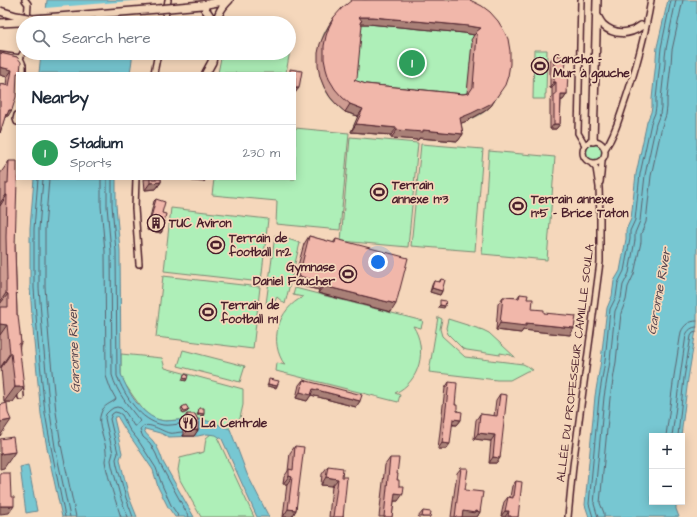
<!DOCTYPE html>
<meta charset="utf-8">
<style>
body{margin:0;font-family:"Architects Daughter",sans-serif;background:#f2f2f3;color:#1f2937}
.controls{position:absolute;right:12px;bottom:12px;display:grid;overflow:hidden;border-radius:0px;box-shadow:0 2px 10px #0003}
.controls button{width:36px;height:36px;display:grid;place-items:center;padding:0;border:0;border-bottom:1px solid #e0e1e3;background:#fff;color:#1f2937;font:20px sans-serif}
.you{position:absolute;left:378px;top:262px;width:14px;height:14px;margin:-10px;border:3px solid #fff;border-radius:50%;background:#1a73e8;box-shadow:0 0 0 6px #1a73e833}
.badge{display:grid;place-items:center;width:26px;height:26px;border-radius:50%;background:#4a1f2b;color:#fff;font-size:13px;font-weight:700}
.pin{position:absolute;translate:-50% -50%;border:2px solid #fff;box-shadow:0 1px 4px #0006}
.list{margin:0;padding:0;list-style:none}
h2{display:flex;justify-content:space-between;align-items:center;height:52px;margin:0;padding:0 16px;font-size:17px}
h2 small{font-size:13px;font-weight:400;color:#747a83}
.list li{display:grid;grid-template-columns:26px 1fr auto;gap:12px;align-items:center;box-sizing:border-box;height:56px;padding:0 16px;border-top:1px solid #e0e1e3}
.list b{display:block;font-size:15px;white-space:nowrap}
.list p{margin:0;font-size:13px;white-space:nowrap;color:#747a83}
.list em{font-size:13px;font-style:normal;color:#747a83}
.icon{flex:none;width:22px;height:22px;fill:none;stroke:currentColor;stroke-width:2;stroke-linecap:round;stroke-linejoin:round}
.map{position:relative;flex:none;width:697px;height:517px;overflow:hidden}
.search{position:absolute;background:#fff;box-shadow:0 2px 10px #0003;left:16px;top:16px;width:280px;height:44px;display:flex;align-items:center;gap:10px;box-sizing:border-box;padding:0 14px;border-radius:22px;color:#747a83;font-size:15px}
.panel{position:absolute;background:#fff;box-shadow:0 2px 10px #0003;left:16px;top:72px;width:280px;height:108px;border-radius:0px}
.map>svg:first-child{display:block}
</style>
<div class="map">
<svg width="697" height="517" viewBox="0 0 697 517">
<rect width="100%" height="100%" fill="#f5d7bb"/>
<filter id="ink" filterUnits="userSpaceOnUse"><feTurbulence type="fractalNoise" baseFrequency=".025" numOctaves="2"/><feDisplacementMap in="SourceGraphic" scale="8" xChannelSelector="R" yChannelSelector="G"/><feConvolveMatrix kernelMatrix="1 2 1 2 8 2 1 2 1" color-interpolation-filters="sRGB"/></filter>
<g filter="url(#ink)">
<path fill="#aeefb8" stroke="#7c8772" d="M364 0 467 8 499 93C497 97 494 102 491 106 482 116 467 121 454 125L458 141 418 138H391V135L351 132 358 116C354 115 350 114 346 112 341 110 336 104 332 100 315 79 314 47 329 25 337 13 352 7 364 0Z
M289 45H291L286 73H218L222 53H289Z
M534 50H547L546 94H545V99H533Z
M295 128 349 133 340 230 276 224 277 201 212 195 214 179H295Z
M350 137 418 143 408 247 341 241Z
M586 152a8 8 0 1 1 16 0a8 8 0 1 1-16 0Z
M421 144 483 149 475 251 411 246Z
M489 151 555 157 547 260 482 254Z
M171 208 268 219 261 282 164 271Z
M275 235 300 243 285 304 277 297 273 305 266 304Z
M163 276 260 287 253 349 156 337Z
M295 288 423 321 421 328 413 326C428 349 420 382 395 393L400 395 398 402 276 371 277 363 285 365C268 342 278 309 303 297L293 295Z
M438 317 442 319 440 329 442 336 465 357 523 364 529 367 533 370 527 371 510 380H497L429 372Z
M448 319 483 330 489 333 515 357 511 356V355L500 353V355L467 350 463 349 448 334 446 328Z
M183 350 245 366 240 382 178 366Z
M121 354 162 358 165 368 243 389V405L240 418 218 439 254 517H201L180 480 178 470 180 458 204 452 206 438 221 426 198 419 179 420 164 421 152 418 144 411 133 396 125 384 121 375Z"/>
<path fill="#77c7d2" stroke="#65848f" d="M47 0H141L138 23H45Z
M668 0H697V324L688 379 681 436H652V502H676V509L679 517H589L585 505 595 396 601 360 607 308 612 296 614 281 620 271 626 239V230L631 219 636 174 647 122 651 112 652 107V99L656 61V58L657 47Z
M41 53H133L130 73H39Z
M34 179H116V205L120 250 121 374C128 393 144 420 166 421 170 421 174 420 178 420 184 419 191 419 197 419 208 420 219 425 230 429L247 474 269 517H257L222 439 216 435 207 434 198 436 169 437 160 433 145 429 144 430C146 435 150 437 153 441 158 447 161 455 163 462L194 517H175L168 507 158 487 153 470 134 442 126 431 117 416 114 418 122 453 120 459 121 464 129 497 137 517H62L47 448 41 414 34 342 30 288V228Z
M28 465 37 511 26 513 20 467Z"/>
<path fill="#f5d7bb" d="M143 0 140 19 84 23H43L45 8Z"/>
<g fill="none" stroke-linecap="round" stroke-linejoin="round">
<path stroke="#5c626e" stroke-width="1" d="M38 179 34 229V288L38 342 45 413 51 447 65 517
M43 179 39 229V288L43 341 50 413 55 447 70 517
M49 179 45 229V287L49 341 56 412 61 445 76 517
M101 179V206L105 251 106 376 111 390 116 399C111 404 104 404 101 413 96 425 106 439 106 452 107 455 105 458 105 461 106 468 108 475 110 482 113 494 117 505 121 517
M107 179V206L111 251 112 375C117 393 129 407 140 421L136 426H134L126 413 121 408 117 407 113 408 109 411 106 414 105 418 106 423 113 453 111 460 112 466 121 499 128 517
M112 179V205L116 251 117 376C125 396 140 421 163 425 169 426 175 424 182 424
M182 432C178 432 173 434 169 433 161 431 145 419 140 430L143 437 150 443 156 454 160 464 189 517
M666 436 674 376 681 332C684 325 689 321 697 321
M672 436 680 377 686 335C688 330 692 327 697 327
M678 436 684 378 691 336 693 333 697 332
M133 517 126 498 117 465 116 459 118 453 110 419 112 414 115 412 119 413 122 415 129 429 138 440 156 468 162 485 171 505 177 514 178 517
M593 517 589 504 599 397 605 361 610 309 616 297 618 283 624 271 630 239V231L635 220 640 174 651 123 655 113 656 107V99L660 62V58L661 48 671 0
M598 517 594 504 604 397 610 361 615 311 621 298 623 285 629 273 635 240V233L640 221 645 175 656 124 660 114 661 107V99L665 63V57L666 49 676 0
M604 517V513L600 503 610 398 616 362 621 313 626 300 628 287 634 274 641 242V234L646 222 651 176 662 126 666 115 667 107V99L671 64 672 50 683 0"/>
<defs>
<path id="minor" d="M25 0 28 4 27 21
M581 0 578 133 585 145
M164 23 168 0
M0 55 20 58
M20 58 23 65V73
M20 58 23 53
M154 73 158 53
M17 115 16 119 17 122
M583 152a11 11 0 1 1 22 0a11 11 0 1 1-22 0Z
M605 149C614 136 618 122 623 107 635 72 645 37 651 0
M136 179 135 208 139 264
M600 182 601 174 602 161
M20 385 21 397
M568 517 573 466 600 262V219L599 187 596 168 592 164"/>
<path id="secondary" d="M202 5 228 0
M202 5 208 13 214 23
M596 14C598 17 600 22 603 25 614 35 629 35 641 26
M33 19 158 9
M216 23C219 12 221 8 229 0
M206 73 212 62 214 53
M593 141 597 0"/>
</defs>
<use href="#minor" stroke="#4a1f2b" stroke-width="8"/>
<use href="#secondary" stroke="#4a1f2b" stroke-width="10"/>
<use href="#minor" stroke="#f5d7bb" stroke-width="5"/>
<use href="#secondary" stroke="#f5d7bb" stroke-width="7"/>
<defs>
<path id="secondary-bridge" d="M158 9 202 5
M0 11 16 16 33 19
M0 23 20 22 28 20"/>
</defs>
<use href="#secondary-bridge" stroke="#4a1f2b" stroke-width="10" stroke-linecap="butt"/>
<use href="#secondary-bridge" stroke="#f5d7bb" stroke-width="7"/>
</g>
<path fill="#cf9d92" stroke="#4a1f2b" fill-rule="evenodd" d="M470 0 496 98 491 106 485 111 467 121 461 123 463 134 458 141 419 138 418 140 391 138V135L351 132 358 116 345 112 337 105 330 97 324 87 320 77 318 66V53L320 44 324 35 329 25 334 17ZM361 24H368L464 33 474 35 471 40 472 43 467 93 463 94 366 84 355 81Z
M0 53 17 57 8 116H6L4 119 0 133V84L6 85 7 77 0 75Z
M554 55 562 60 565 72 567 94 563 100H561L560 124 556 129H550V100L552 98V88H550V61Z
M9 161 15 247 17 315 21 343 20 345 13 402H4L1 368H0V174Z
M144 179H161V182L156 189 145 190Z
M156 199 162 213V231L161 233 147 230 154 201Z
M309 236 333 243 336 239 391 312 318 293 319 290 293 284 304 244Z
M441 279 442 291 440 295 430 292 432 285 434 281 439 282Z
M520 294 527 299 532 309 544 313 574 328 570 335 523 330 521 333 496 330 498 304 503 297 517 298Z
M303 380 360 401 356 407 311 395 307 401 296 398 299 385Z
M449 382 457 411 461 420 457 425H452L446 449H438L445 388Z
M500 394V458L496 463H489L491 441 474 439 476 420 480 414 494 416 496 400Z
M182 407 189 410 187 412 183 414 181 409Z
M187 414 198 430 194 436H183V420Z
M295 446 296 510 292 517H283L287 484H283L284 477 288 471 290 453Z
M390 458 397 474V480L399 486 398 501H394L392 517H379L385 465Z
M328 466 342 477 343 517H329L332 486 321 485 322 474Z
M461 468 465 490 480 512 477 517H451L457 473Z
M516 481 518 517H505L501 516 504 502 508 497H510L512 486Z
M423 511 430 517H418Z"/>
<path fill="#a98077" stroke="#4a1f2b" d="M359 17H373L469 26 481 28 474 35 464 33 368 24H359Z
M0 67 12 70 7 77 0 75Z
M554 82H556L552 88H550Z
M295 88H299L295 93Z
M561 94H567L563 100H557Z
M496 98 491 106 485 111 467 121 454 126 460 118Z
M350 104 363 109 358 116 345 112Z
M9 110H12L8 116H6L3 121H1Z
M356 124 397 128 391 135 351 132Z
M554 124H560L556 129H550Z
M397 130H423L463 134 458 141 419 138 418 140 391 138Z
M193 179H206L204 182 192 181Z
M161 182 156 189 145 190 150 183Z
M6 195H7L0 206V203Z
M148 228 162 231 161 233 147 230Z
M299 276 324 283 319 290 293 284Z
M324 286 396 304 391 312 318 293Z
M432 288 442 291 440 295 430 292Z
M6 293 8 294 0 304V302Z
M440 305 445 306 444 308 438 307Z
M500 323H526L574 328 570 335 523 330 521 333 496 330Z
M0 324 7 325 0 335Z
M10 353H11L1 368H0Z
M183 378 187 379 186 381 182 380Z
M268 384 277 386 276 388 267 386Z
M15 387H24L13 402H4Z
M313 389 360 401 356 407 311 395 307 401 296 398 300 392Z
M198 413 204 414 203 416 197 415Z
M453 419 461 420 457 425 449 424Z
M11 420 0 436V422Z
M187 430H198L194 436H183Z
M478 433 495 435 491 441 474 439Z
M442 443 450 444 446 449H438Z
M15 452 4 468 0 469V454Z
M493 457 500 458 496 463H489Z
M289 476 292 477 287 484H283Z
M326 477 338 479 332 486 321 485Z
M395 493 403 494 398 501H390Z
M0 506H14L9 513 0 514Z
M288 509 296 510 292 517H283Z
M463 511H476L480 512 477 517H459Z
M505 511H509L505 517 501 516Z"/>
<path fill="#f1b7aa" stroke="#4a1f2b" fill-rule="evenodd" d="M352 0H470L482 6 490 12 498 21 504 31 508 39 510 51V64L508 76 505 85 496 98 490 104 472 113 460 118 463 134 423 130V132L397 130V128L356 124 363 109 350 104 342 97 335 89 329 79 326 69 324 59V46L326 36 329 27 334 17 342 8ZM359 17H373L469 26 481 28 476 32 477 35 473 86V87L469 93 463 94 366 84 354 80 357 78 362 25 360 22 362 21Z
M0 53 17 57 21 62 20 73H17L16 97 12 110H9L7 115 6 114 0 133V84L9 86 12 70 0 67Z
M554 55 562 56V60H566L565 72H568L567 94H561L560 124H554V94H556V82H554Z
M290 69 302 71 299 88H295V73H290Z
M9 161H17V179L15 247 17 315H18L21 343 19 344 24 387H15L11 353H10L7 325 0 324V307H8V294L6 293V281H7L6 237 7 195H6V183H8Z
M150 179H161V182L150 183Z
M156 199 165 202 162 213 166 214 162 231 148 228Z
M309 236 335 243 336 239 408 258 396 304 324 286V283L299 276Z
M441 279 445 280 442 291 432 288 434 281 440 282Z
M520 294 528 295 527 299H533L532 309 544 310V313L576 316 574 328 526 323V326L500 323 503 297 519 298Z
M440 300 446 301 445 306 440 305Z
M184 374 188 375 187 379 183 378Z
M269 379 279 381 277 386 268 384Z
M303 380 362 395 360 401 313 389 311 395 300 392Z
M449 382 457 383 455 405H457V411L462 412 461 420 453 419 450 444 442 443Z
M500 394 507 395 500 458 493 457 495 435 478 433 480 414 497 416Z
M7 403 8 413 11 420 0 422V405Z
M186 405 189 410 184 412 182 407Z
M199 408H204V414L198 413Z
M187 414H195L198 420V430H187Z
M13 437 15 452 0 454V439Z
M295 446 304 447 296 510 288 509 292 477 289 476V469L293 470Z
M390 458H399L397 474H398L397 480H399V486H404L403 494 395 493 392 517H384Z
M328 466 343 468 342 477H347L343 517H333L338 479 326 477Z
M461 468H468L465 490 483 492 480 512 476 511 475 513 463 511 462 517H455Z
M0 473H10L11 497H14V506H0Z
M516 481 522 482 518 517H511V516H508L509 511H505L508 497 513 498V496H514Z
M423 511 431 512 430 517H422Z"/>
</g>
<defs>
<symbol id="stadium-ring" viewBox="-11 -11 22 22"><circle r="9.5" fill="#f5d7bb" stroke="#4a1f2b" stroke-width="1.5"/><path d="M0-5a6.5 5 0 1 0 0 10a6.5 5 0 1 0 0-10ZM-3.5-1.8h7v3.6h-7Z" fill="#4a1f2b"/></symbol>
<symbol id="building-ring" viewBox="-11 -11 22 22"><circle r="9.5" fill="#f5d7bb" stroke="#4a1f2b" stroke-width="1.5"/><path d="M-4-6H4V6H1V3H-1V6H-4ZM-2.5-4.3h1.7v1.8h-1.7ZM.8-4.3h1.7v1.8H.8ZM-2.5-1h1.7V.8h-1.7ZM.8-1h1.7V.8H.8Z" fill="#4a1f2b"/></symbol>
<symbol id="restaurant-ring" viewBox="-11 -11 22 22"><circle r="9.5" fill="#f5d7bb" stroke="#4a1f2b" stroke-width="1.5"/><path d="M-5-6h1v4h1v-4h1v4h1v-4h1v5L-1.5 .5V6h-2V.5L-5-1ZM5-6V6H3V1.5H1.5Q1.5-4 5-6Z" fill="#4a1f2b"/></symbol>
</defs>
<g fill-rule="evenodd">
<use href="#stadium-ring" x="530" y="56" width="20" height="20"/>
<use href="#stadium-ring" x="369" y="182" width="20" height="20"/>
<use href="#stadium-ring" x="508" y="196" width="20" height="20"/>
<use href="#building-ring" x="146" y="213" width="20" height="20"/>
<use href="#stadium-ring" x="206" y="235" width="20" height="20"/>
<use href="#stadium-ring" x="338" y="264" width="20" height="20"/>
<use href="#stadium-ring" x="198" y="302" width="20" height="20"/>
<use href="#restaurant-ring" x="178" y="413" width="20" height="20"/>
</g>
<g text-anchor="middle" stroke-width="3.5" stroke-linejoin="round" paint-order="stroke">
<g font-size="12" font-weight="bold" fill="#4a1f2b" stroke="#f5d7bb" text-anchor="start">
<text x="553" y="63">Cancha -<tspan x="553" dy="14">Mur à gauche</tspan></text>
<text x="392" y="189">Terrain<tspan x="392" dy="14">annexe n°3</tspan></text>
<text x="531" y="203">Terrain annexe<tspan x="531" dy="14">n°5 - Brice Taton</tspan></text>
<text x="169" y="227">TUC Aviron</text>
<text x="229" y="242">Terrain de<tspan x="229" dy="14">football n°2</tspan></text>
<text x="335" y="271" text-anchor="end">Gymnase<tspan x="335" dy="14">Daniel Faucher</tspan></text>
<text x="221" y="309">Terrain de<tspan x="221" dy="14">football n°1</tspan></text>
<text x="201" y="427">La Centrale</text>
</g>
<g font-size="12" fill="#4a1f2b" stroke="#f5d7bb">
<text transform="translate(575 363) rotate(-83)" y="4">ALLÉE DU PROFESSEUR CAMILLE SOULA</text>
</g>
<g font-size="13" font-style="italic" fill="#53414c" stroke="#f5d7bb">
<text transform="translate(658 291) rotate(-80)" y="5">Garonne River</text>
<text transform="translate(73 349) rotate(-92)" y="5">Garonne River</text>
</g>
</g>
</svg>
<div class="controls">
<button>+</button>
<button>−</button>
</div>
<div class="you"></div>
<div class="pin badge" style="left:412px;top:63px;background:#2e9e5b">1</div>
<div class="search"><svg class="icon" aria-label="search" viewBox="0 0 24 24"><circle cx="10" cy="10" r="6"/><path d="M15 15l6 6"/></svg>Search here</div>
<section class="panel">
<h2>Nearby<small></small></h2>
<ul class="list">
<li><span class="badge" style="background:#2e9e5b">1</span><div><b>Stadium</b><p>Sports</p></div><em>230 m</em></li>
</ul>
</section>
</div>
